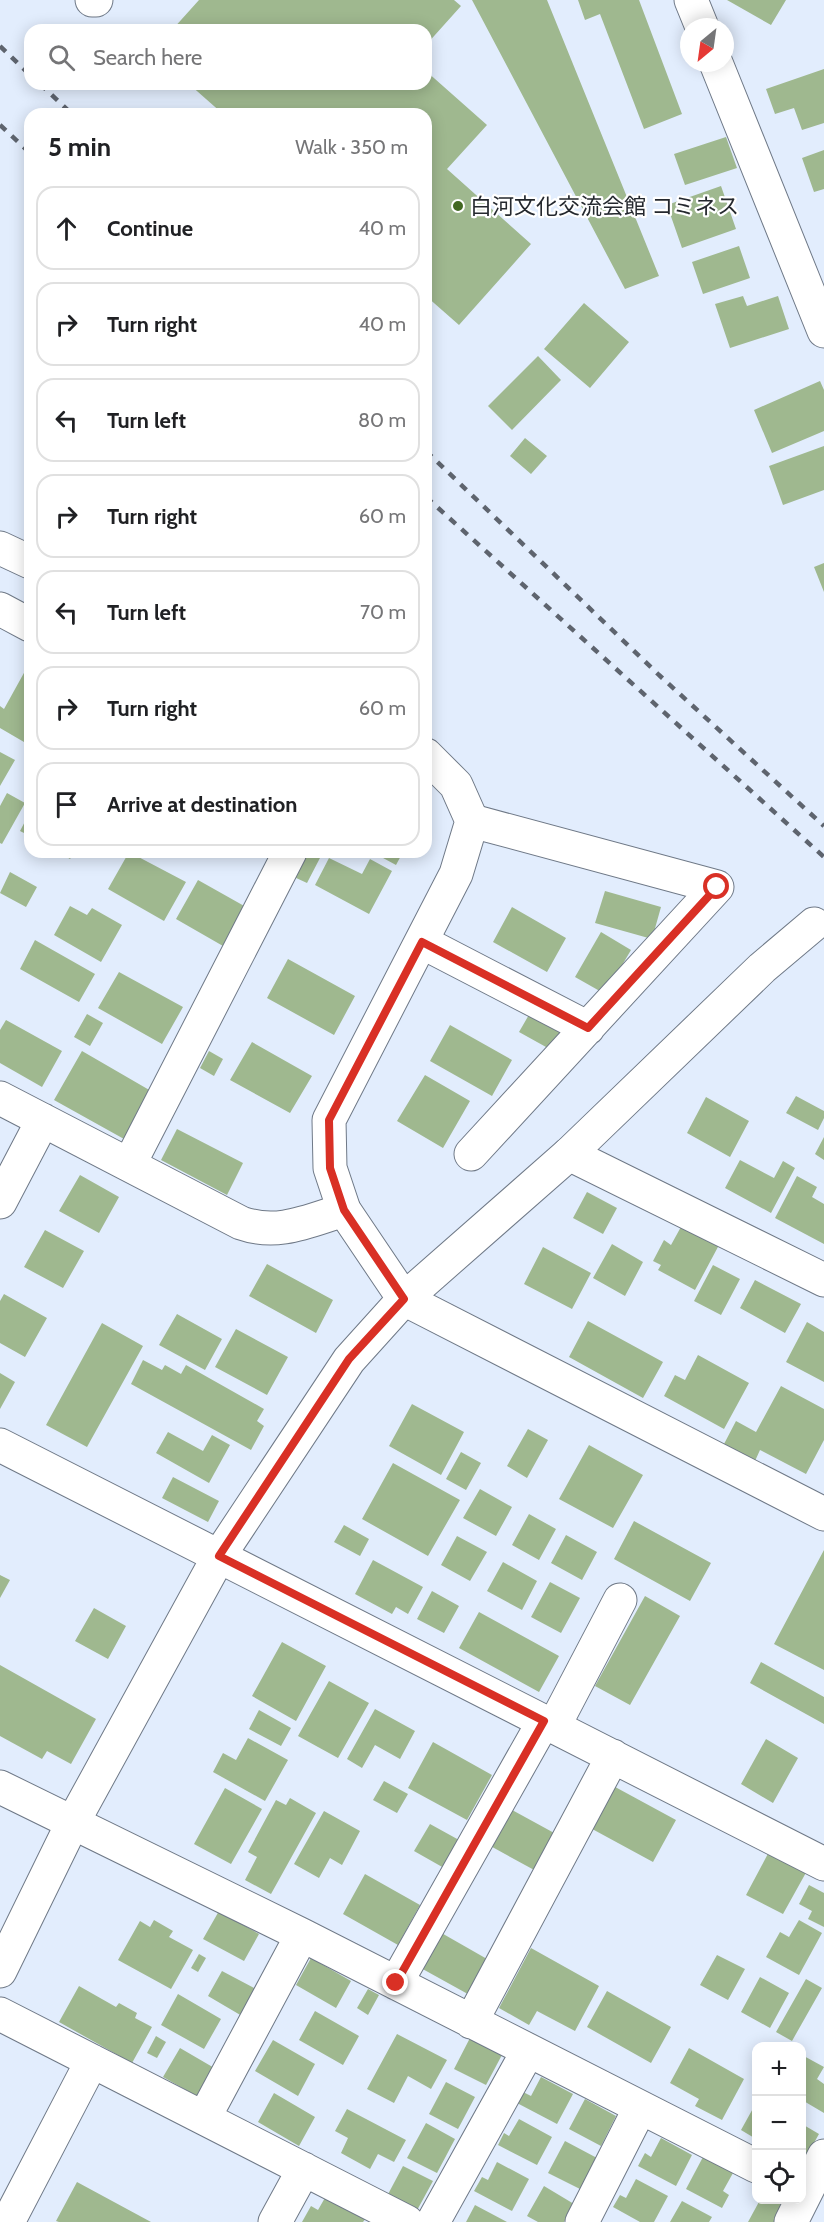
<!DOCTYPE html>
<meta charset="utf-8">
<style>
body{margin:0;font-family:Cabin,"Noto Sans JP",sans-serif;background:#f6f6f6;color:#202124}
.controls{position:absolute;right:18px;bottom:18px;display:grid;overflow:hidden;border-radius:12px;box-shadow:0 3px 15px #0003}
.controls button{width:54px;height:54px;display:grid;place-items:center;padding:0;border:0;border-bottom:2px solid #e0e0e0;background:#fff;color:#202124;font:30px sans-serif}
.compass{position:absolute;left:680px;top:18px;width:54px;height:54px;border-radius:50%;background:#fff;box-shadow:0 3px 15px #0003;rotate:209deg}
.stop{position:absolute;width:18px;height:18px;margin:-14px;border:4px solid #d93025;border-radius:50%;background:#fff}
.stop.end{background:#d93025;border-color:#fff;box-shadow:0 2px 6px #0008}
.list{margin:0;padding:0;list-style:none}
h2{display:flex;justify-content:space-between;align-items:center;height:78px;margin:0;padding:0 24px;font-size:26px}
h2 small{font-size:20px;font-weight:400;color:#757577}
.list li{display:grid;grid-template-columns:39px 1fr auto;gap:18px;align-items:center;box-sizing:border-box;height:84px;margin:0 12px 12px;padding:0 12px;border:2px solid #e0e0e0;border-radius:18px}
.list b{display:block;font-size:22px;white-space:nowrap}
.list em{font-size:20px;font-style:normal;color:#757577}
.icon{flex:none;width:33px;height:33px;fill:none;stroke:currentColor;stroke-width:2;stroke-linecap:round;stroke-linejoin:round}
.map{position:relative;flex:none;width:824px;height:2222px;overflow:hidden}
.search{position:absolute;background:#fff;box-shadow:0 3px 15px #0003;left:24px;top:24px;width:408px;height:66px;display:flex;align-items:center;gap:15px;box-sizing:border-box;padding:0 21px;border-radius:18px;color:#757577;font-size:22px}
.panel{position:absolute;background:#fff;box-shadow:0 3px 15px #0003;left:24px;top:108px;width:408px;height:750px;border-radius:18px}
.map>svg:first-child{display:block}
</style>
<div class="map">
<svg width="824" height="2222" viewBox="0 0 824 2222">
<rect width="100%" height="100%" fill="#e2edfd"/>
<path fill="#9fb88f" d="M199 0H454L461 6 426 45V30H172Z
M472 0H547L659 276 625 289Z
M578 0H639L682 114 644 129 600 14 585 20Z
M727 0H786L771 25Z
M824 69V123L802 130 794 108 775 114 766 89Z
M426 71 487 125 447 169 531 244 459 325 426 296V114H223L189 84H426Z
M726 137 737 168 685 185 674 154Z
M824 150V189L814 192 802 158Z
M721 186 736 229 682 248 667 205Z
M739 246 750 278 703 294 692 262Z
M743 296 747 306 778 296 789 329 730 348 715 304Z
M584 303 629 342 590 388 544 349Z
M538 356 561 380 512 430 488 406Z
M820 381 824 390V431L772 453 754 410Z
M525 438 547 456 531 474 510 456Z
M824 446V490L783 505 769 466Z
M824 563V592L814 567Z
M30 662V731L24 742 0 728V706L4 709Z
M0 752 15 760 0 786Z
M7 793 25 803 2 844 0 843V806Z
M30 812V836L20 831Z
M58 852H75L70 859Z
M129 852 186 882 164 921 108 889Z
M307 852 321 856 307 883 294 877Z
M372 852H403L396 865Z
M329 858 362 874 370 859 392 871 369 914 315 885Z
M10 872 37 887 26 907 0 893Z
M198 880 246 907 223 946 176 919Z
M605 891 661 907 652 939 595 923Z
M70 906 87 915 92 908 122 925 101 962 54 935Z
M512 907 566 938 547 972 493 942Z
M601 932 631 950 605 994 575 977Z
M35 940 95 974 79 1002 20 969Z
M288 959 355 996 334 1035 267 998Z
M119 972 183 1007 162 1044 98 1008Z
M530 1013 565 1033 555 1052 519 1032Z
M87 1014 103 1023 90 1046 74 1037Z
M6 1020 62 1051 42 1087 0 1063V1030Z
M450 1025 512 1060 492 1096 430 1061Z
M252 1042 312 1076 290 1113 230 1080Z
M82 1051 151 1091 124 1139 54 1100Z
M209 1051 223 1059 214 1076 200 1068Z
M425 1075 470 1101 443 1148 397 1121Z
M796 1096 824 1111V1118L818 1130 786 1113Z
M706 1097 749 1121 730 1157 687 1133Z
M177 1129 243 1163 227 1195 161 1160Z
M824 1137V1160L815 1154Z
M740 1160 774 1178 783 1161 795 1168 771 1213 725 1188Z
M80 1175 119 1197 99 1233 59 1211Z
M797 1176 817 1187 812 1197 824 1204V1244L775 1218Z
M587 1192 617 1208 603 1234 573 1218Z
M682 1225 719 1245 695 1290 658 1270 661 1265 653 1261 664 1240 671 1245Z
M45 1230 84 1251 63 1288 24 1267Z
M612 1244 643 1262 625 1296 593 1278Z
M543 1247 591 1273 572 1309 524 1284Z
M267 1264 333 1300 316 1333 249 1296Z
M713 1265 740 1279 721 1315 694 1301Z
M755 1280 801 1304 785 1333 740 1308Z
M4 1294 47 1318 25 1357 0 1343V1301Z
M177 1314 222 1339 205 1370 159 1345Z
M588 1321 663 1362 643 1398 569 1357Z
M807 1322 824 1332V1382L786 1362Z
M102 1323 143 1346 87 1447 46 1425Z
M236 1329 288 1357 267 1395 215 1367Z
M698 1355 749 1383 724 1429 664 1396 675 1375 685 1380Z
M143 1360 162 1370 165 1365 181 1374 186 1365 264 1409 257 1421 264 1426 251 1450 131 1384Z
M0 1373 15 1382 0 1409Z
M781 1386 824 1409V1440L806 1474 760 1450 755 1461 724 1444 736 1421 756 1432Z
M412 1404 464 1432 441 1475 389 1446Z
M528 1429 548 1440 527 1478 507 1466Z
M168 1432 203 1451 212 1435 230 1445 209 1483 156 1453Z
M589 1445 643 1475 613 1528 559 1499Z
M461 1452 481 1463 466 1490 446 1479Z
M393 1463 460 1500 428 1556 362 1519Z
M173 1477 219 1501 208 1522 162 1498Z
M480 1489 512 1507 496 1536 463 1518Z
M529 1514 556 1529 539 1560 512 1545Z
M634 1521 711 1563 690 1601 614 1559Z
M344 1525 369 1539 360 1556 334 1542Z
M566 1535 597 1552 582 1580 551 1563Z
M457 1536 487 1552 470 1581 441 1565Z
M824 1550V1670L774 1644Z
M373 1560 423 1587 408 1614 396 1607 392 1614 355 1594Z
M503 1562 537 1581 522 1610 487 1591Z
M0 1575 10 1580 0 1598Z
M550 1582 580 1598 561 1633 531 1617Z
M432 1591 459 1606 444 1633 417 1619Z
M645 1596 680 1616 630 1705 595 1686Z
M94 1608 126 1626 108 1659 75 1641Z
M479 1612 559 1656 539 1692 459 1648Z
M282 1642 326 1666 296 1721 252 1696Z
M761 1662 824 1697V1724L750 1683Z
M0 1665 96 1719 71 1764 47 1751 42 1759 0 1736Z
M329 1681 369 1703 338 1758 298 1736Z
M375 1709 415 1731 400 1759 375 1745 362 1768 347 1759Z
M259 1710 291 1728 281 1746 249 1729Z
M248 1738 288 1760 265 1801 213 1772 223 1753 236 1760Z
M766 1739 798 1758 773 1803 741 1784Z
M433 1742 492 1775 467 1820 408 1788Z
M384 1781 408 1794 397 1813 373 1800Z
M606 1782 676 1820 653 1862 583 1824Z
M225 1788 262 1809 231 1864 194 1844Z
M290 1798 316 1813 271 1894 245 1880 257 1857 248 1852 276 1800 286 1805Z
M505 1806 556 1834 536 1871 485 1843Z
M324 1811 360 1831 342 1865 330 1858 319 1878 294 1864Z
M430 1824 459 1840 444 1868 414 1851Z
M771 1848 808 1869 783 1914 746 1895Z
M365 1874 420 1905 398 1945 343 1914Z
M809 1885 824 1893V1927L808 1919 812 1911 799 1904Z
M219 1911 259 1934 244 1961 203 1939Z
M154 1920 173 1931 169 1937 193 1950 171 1989 118 1960 140 1921 150 1927Z
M799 1920 822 1933 799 1975 766 1957 780 1932 789 1937Z
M438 1931 494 1963 475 1998 419 1967Z
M531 1948 599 1986 575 2031 537 2011 529 2025 499 2008Z
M199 1954 206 1958 198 1972 191 1968Z
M717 1955 745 1969 728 2000 700 1985Z
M311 1958 351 1981 336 2008 296 1985Z
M222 1971 256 1989 242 2016 208 1996Z
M760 1977 789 1993 770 2028 741 2012Z
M806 1979 822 1988 792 2041 776 2032Z
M79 1986 116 2007 119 2003 137 2013 135 2018 152 2027 132 2063 59 2022Z
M368 1989 379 1995 368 2015 357 2008Z
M607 1991 671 2027 651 2063 587 2027Z
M178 1994 221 2019 204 2049 161 2025Z
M315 2011 359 2036 343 2065 299 2040Z
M397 2034 447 2060 431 2089 408 2076 394 2103 367 2089Z
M156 2036 166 2042 157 2058 147 2053Z
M471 2036 503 2053 486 2085 454 2069Z
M273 2040 315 2064 298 2096 255 2071Z
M180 2048 216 2069 200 2098 163 2077Z
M689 2048 744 2079 722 2120 695 2106 699 2099 670 2083Z
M802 2055 824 2067 817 2079 824 2084V2113L802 2100Z
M541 2077 573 2094 557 2124 517 2103 523 2092 531 2096Z
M446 2082 475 2097 458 2129 429 2114Z
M274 2093 315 2117 299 2146 258 2122Z
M585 2099 616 2116 601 2146 569 2129Z
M756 2103V2139L741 2130Z
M347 2109 406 2140 394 2162 378 2154 370 2169 341 2153 348 2138 335 2131Z
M519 2119 552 2137 537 2165 498 2145 504 2133 509 2136Z
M426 2123 455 2139 437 2173 407 2158Z
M802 2124 819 2134 802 2164Z
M661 2138 692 2155 676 2186 638 2166 645 2153 651 2157Z
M565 2141 597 2158 580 2189 548 2173Z
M703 2157 733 2173 723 2191 729 2195 722 2208 686 2189Z
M497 2162 529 2179 512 2211 474 2191 482 2177 488 2180Z
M403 2166 433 2181 415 2214 386 2198Z
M636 2179 668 2196 654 2222H640L613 2207 620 2195 626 2198Z
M77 2182 151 2222H59L56 2221Z
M544 2186 574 2204 564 2222H538L527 2216Z
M326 2196 366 2218 363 2222H302L311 2206 318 2210Z
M760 2200H774L786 2206 778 2222H748Z
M682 2201 712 2217 709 2222H670Z
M475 2205 507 2222H466Z"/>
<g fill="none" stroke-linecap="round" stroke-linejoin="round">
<defs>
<path id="street" d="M691 0 702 27
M716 63 824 331
M0 609 30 625
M422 942 588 1028
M0 1098 241 1223C278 1236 308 1221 344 1210
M471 1154 717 887 472 821
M569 1154 824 1280
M130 1163 290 852
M0 1202 43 1120
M404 1299 824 1514
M0 1445 824 1864
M554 1726 620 1600
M0 1787 302 1935 756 2166
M396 1983 544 1721
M0 2014 407 2222
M471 2022 613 1756
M204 2118 302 1935
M8 2222 92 2061
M275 2222 304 2169
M433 2222 528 2051
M582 2222 640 2108
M791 2222 824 2156"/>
<path id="secondary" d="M92 0H96
M0 548 30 562
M404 1299 344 1210 330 1168 329 1120 456 874 472 821 456 785 426 755
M0 1971 72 1824 219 1556 349 1360 404 1299 569 1154 762 968 814 924"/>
</defs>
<use href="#street" stroke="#6f7987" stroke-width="35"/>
<use href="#secondary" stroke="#6f7987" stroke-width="35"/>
<use href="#street" stroke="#fff" stroke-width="33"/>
<use href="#secondary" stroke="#fff" stroke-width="33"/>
<path stroke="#5e646e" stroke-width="4.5" stroke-dasharray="8 8" stroke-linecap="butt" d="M0 46 30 75
M40 84 72 114
M0 125 30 153
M426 451 659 675 824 826
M426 497 824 857"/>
</g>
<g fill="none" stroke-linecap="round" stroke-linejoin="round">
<path stroke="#d93025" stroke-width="8" d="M396 1983 544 1721 219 1556 349 1359 404 1299 344 1210 330 1168 329 1120 422 942 588 1028 717 887"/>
</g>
<circle fill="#426822" stroke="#fff" stroke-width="2" cx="458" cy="206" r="6"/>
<g text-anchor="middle" stroke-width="4.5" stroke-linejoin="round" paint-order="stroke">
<g font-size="22" fill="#24282e" stroke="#fff" text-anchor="start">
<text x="470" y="214">白河文化交流会館 コミネス</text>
</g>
</g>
</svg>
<div class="controls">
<button>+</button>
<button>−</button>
<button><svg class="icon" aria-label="locate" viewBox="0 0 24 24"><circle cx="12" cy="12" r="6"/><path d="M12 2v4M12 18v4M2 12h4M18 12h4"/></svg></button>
</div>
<svg class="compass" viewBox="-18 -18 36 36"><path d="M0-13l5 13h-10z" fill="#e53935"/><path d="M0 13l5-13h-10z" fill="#757577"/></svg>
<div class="stop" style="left:717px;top:887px"></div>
<div class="stop end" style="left:396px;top:1983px"></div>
<div class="search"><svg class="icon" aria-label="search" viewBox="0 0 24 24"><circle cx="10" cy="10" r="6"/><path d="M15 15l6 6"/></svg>Search here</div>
<section class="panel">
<h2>5 min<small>Walk · 350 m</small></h2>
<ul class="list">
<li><svg class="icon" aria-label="ahead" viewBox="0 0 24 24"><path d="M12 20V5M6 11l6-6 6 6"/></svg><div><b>Continue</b></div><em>40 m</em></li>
<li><svg class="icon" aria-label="right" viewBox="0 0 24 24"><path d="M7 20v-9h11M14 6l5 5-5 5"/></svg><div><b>Turn right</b></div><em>40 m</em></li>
<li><svg class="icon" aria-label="left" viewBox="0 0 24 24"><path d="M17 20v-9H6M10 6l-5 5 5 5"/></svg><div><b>Turn left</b></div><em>80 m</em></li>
<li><svg class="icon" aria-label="right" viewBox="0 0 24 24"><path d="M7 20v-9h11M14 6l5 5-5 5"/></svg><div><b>Turn right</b></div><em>60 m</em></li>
<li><svg class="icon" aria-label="left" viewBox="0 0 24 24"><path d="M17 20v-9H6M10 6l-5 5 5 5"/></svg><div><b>Turn left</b></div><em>70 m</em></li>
<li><svg class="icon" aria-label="right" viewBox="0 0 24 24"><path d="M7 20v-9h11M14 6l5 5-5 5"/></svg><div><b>Turn right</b></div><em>60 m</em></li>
<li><svg class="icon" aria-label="arrive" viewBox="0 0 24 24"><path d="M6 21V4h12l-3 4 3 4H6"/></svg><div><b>Arrive at destination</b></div></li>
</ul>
</section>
</div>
